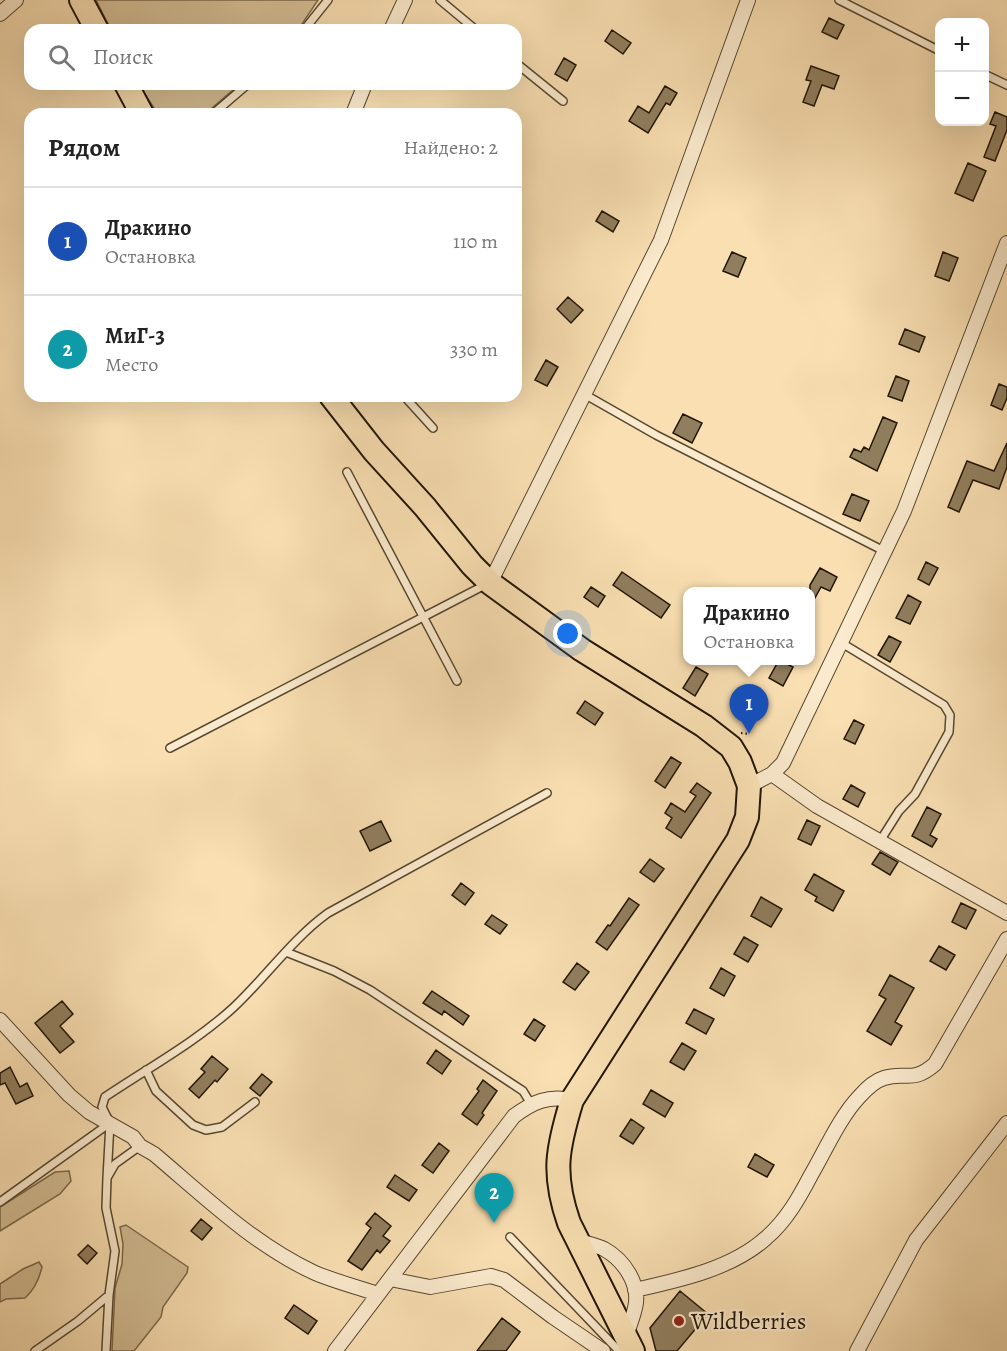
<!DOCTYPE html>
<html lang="ru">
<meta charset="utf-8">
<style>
body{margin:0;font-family:Alegreya,serif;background:#f2f2f2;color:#222}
.controls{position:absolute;right:18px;top:18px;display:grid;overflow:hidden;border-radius:12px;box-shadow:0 6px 24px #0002}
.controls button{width:54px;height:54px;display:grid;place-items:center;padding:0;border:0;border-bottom:2px solid #e0e0e0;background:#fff;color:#222;font:30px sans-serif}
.you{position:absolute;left:568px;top:634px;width:21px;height:21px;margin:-15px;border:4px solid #fff;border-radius:50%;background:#1a73e8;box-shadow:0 0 0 9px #1a73e833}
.badge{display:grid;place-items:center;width:39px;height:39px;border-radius:50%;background:#d93025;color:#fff;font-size:20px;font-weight:700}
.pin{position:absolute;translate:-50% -50px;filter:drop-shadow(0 2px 3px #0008)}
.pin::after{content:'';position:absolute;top:32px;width:21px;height:18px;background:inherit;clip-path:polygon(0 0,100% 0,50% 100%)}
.popup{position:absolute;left:683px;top:587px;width:132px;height:78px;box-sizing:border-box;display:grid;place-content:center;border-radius:12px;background:#fff;filter:drop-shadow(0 2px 4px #0005);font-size:20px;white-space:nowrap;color:#767676}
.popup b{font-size:22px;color:#222}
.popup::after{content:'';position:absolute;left:50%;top:100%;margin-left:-12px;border:12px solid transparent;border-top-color:#fff}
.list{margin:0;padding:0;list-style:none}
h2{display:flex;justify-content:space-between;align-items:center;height:78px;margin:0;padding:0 24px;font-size:26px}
h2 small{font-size:20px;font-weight:400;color:#767676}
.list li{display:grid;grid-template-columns:39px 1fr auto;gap:18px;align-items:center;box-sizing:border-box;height:108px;padding:0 24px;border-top:2px solid #e0e0e0}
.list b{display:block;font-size:22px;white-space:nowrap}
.list p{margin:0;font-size:20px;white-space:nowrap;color:#767676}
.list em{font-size:20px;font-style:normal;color:#767676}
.icon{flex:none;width:33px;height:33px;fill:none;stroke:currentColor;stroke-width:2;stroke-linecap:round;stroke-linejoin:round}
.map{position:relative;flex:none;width:1007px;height:1351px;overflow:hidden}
.search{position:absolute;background:#fff;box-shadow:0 6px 24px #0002;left:24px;top:24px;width:498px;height:66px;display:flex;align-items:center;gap:15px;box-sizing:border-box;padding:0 21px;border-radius:18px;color:#767676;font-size:22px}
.panel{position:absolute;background:#fff;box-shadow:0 6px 24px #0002;left:24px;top:108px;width:498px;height:294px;border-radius:18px}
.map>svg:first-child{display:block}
</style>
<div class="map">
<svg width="1007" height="1351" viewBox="0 0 1007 1351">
<rect width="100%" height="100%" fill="#f9dfb2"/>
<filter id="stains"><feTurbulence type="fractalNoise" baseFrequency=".00333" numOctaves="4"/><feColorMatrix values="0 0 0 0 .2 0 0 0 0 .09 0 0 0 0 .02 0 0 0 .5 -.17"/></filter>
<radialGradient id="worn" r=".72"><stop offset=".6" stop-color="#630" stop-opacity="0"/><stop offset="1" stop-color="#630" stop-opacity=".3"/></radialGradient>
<path fill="#d4bd94" stroke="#7a694c" stroke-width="1.5" d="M96 0H318L298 30H111Z
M138 84H240L205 114H158Z
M69 1171 71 1181 60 1194 0 1231V1207L55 1172Z
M126 1225 188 1267 187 1273 163 1307 161 1317 134 1351H112L115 1288 122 1264 123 1244 120 1227Z
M39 1262 42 1267C39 1280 34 1290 25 1298L6 1299 0 1302V1284L23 1269Z"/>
<path fill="#917e5e" stroke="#211504" stroke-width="1.5" d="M829 18 844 25 837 39 822 32Z
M612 30 631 43 623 54 605 41Z
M564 58 576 65 567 81 555 74Z
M811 66 839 76 834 89 822 85 814 106 803 102 811 81 806 80Z
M665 86 677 93 670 105 666 103 648 133 629 121 638 106 649 113Z
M995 112 1007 117V130L995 161 984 157 996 126 990 124Z
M968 163 986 171 973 201 955 193Z
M602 211 619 221 613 232 596 221Z
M732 252 746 258 738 277 723 271Z
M943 252 958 258 949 281 935 276Z
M568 297 583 310 571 323 557 309Z
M905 329 925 337 919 352 899 344Z
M546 360 558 367 547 386 535 380Z
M896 376 909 381 902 401 888 396Z
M999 384 1007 387V398L1002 410 991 405Z
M683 414 702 423 692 443 673 433Z
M883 417 897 423 877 471 850 457 854 449 861 452 864 447 869 450Z
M1007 443V467L999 489 973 480 959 512 948 507 967 461 994 471Z
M852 494 869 501 860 521 843 514Z
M926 562 938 568 929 585 918 579Z
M820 568 837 577 830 591 821 587 810 607V585Z
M622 572 670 605 661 618 613 585Z
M591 587 605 596 598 607 584 597Z
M908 595 921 602 910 624 896 618Z
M889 636 901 642 890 662 878 655Z
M779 660 793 667 783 686 769 678Z
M696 667 708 674 695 696 683 688Z
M585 701 603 713 595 725 577 713Z
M854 720 864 725 855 744 844 739Z
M671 757 681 763 665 788 655 781Z
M697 783 711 793 681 838 666 828 672 818 665 813 671 803 685 812 696 796 690 792Z
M851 785 865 793 858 807 843 799Z
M927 807 941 814 930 835 937 839 932 847 912 836Z
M807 820 820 826 811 845 798 839Z
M381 821 391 841 370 851 360 831Z
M880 852 898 862 890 875 872 864Z
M650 859 664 869 654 882 640 872Z
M814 874 844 891 833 911 815 901 817 897 805 890Z
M461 883 474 893 465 905 452 895Z
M761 897 782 909 771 927 751 916Z
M629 898 639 905 607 950 596 942 608 925 610 926Z
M961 903 976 910 966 929 952 922Z
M492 915 507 925 500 934 485 924Z
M744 937 758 945 748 962 734 954Z
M939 946 955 955 946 970 930 961Z
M577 963 589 972 575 990 563 982Z
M721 968 735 976 724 996 710 988Z
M890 975 914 988 895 1022 902 1026 891 1045 867 1031 886 999 879 995Z
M432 991 469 1016 463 1025 444 1011 442 1015 423 1003Z
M62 1001 73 1014 60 1026 74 1042 60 1053 35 1023Z
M694 1009 714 1019 706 1034 686 1023Z
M534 1019 545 1026 535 1041 524 1034Z
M682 1043 696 1051 684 1070 670 1062Z
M436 1050 451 1061 442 1074 427 1063Z
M212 1056 228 1069 217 1082 215 1080 199 1098 189 1089 205 1072 201 1069Z
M10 1067 20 1087 27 1083 33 1096 16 1104 5 1083 0 1085V1073Z
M262 1074 272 1082 260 1096 250 1088Z
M483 1080 497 1091 482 1113 484 1115 477 1125 462 1114 479 1091 477 1089Z
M651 1090 673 1103 665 1117 643 1104Z
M631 1119 644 1128 633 1144 620 1136Z
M439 1143 449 1151 433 1173 422 1165Z
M755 1154 774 1165 767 1177 748 1167Z
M395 1175 417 1190 409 1201 387 1187Z
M375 1213 391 1226 383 1236 390 1241 380 1253 377 1250 362 1270 348 1261 371 1228 366 1224Z
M201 1219 212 1228 202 1240 191 1231Z
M88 1245 97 1253 87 1264 78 1255Z
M680 1291 708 1314 677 1351H656L650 1328Z
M294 1305 317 1321 308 1334 285 1318Z
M502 1318 520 1332 506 1351H477Z"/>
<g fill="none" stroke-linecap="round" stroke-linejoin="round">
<defs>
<path id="service" d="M440 0 476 30
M839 0 940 51
M304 30 328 0
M516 63 563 101
M984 74 1007 85
M213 114 248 84
M584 394 656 435 884 551
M404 396 433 428
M347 472 457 681
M840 642 944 705 950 715 949 732 915 794 899 811 880 841
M170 748 485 585
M286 952 334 971 370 990 523 1091 531 1104
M146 1070 156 1091 193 1125 206 1130 222 1127 255 1102
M107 1178 110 1123 102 1107 105 1097C148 1068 196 1042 234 1007 266 977 292 939 328 913L547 793
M0 1202 110 1123
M510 1237 619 1351
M35 1351 78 1321 109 1295
M106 1351 109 1295 115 1251 106 1208 107 1178 115 1164 140 1146"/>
<path id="minor" d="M0 14 16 0
M391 30 405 0
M353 114 365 84
M490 583 661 240 748 0
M772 774 817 806 1007 913
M749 786 772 774 783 763 904 511 1007 243
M0 1020 69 1095 89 1112 133 1137 140 1146 154 1154C204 1196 253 1244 313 1272 333 1281 357 1287 378 1294
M576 1240C585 1243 596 1245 604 1249 624 1260 641 1285 635 1308 633 1317 629 1327 626 1336
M390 1279 430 1287 491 1276 504 1280 553 1317 603 1351
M635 1290C679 1280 732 1269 766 1238 786 1221 799 1198 811 1175 825 1151 840 1117 859 1097 866 1089 874 1081 884 1078 906 1071 912 1084 935 1064L1007 939
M335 1351 514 1116C533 1102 548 1095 572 1100
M857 1351 916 1240 1007 1123"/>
<path id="primary" d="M81 0 97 30
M126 84 142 114
M331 396 374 451 425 507 472 565 490 583 582 650 704 726 731 747 740 762 749 786 747 817 738 840 572 1100C557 1149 552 1174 569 1223L633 1351"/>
</defs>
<use href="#service" stroke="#574830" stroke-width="10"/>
<use href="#minor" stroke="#574830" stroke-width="16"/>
<use href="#primary" stroke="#211504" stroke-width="26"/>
<path stroke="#211504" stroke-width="2" stroke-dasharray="1.5 3" stroke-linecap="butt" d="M741 733 749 734"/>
<use href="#service" stroke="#fbeacd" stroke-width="7"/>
<use href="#minor" stroke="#fbeacd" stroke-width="14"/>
<use href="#primary" stroke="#f9dfb2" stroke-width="22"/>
</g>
<circle fill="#8f2418" stroke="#fbeacd" stroke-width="2" cx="679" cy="1321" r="6"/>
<g text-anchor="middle" stroke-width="4.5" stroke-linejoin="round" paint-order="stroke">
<g font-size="24" fill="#211504" stroke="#fbeacd" text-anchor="start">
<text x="691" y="1329">Wildberries</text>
</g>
</g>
<rect width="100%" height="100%" filter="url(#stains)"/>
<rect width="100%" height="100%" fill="url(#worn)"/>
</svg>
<div class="controls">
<button>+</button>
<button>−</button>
</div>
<div class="you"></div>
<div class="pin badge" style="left:749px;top:734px;background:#1a4fb4">1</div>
<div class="popup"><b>Дракино</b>Остановка</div>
<div class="pin badge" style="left:494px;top:1223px;background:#0f9aa8">2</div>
<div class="search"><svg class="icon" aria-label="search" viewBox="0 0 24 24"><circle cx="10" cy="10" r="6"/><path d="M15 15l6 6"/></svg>Поиск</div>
<section class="panel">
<h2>Рядом<small>Найдено: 2</small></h2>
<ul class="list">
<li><span class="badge" style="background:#1a4fb4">1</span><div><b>Дракино</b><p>Остановка</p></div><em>110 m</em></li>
<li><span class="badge" style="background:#0f9aa8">2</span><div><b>МиГ-3</b><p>Место</p></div><em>330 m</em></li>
</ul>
</section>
</div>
